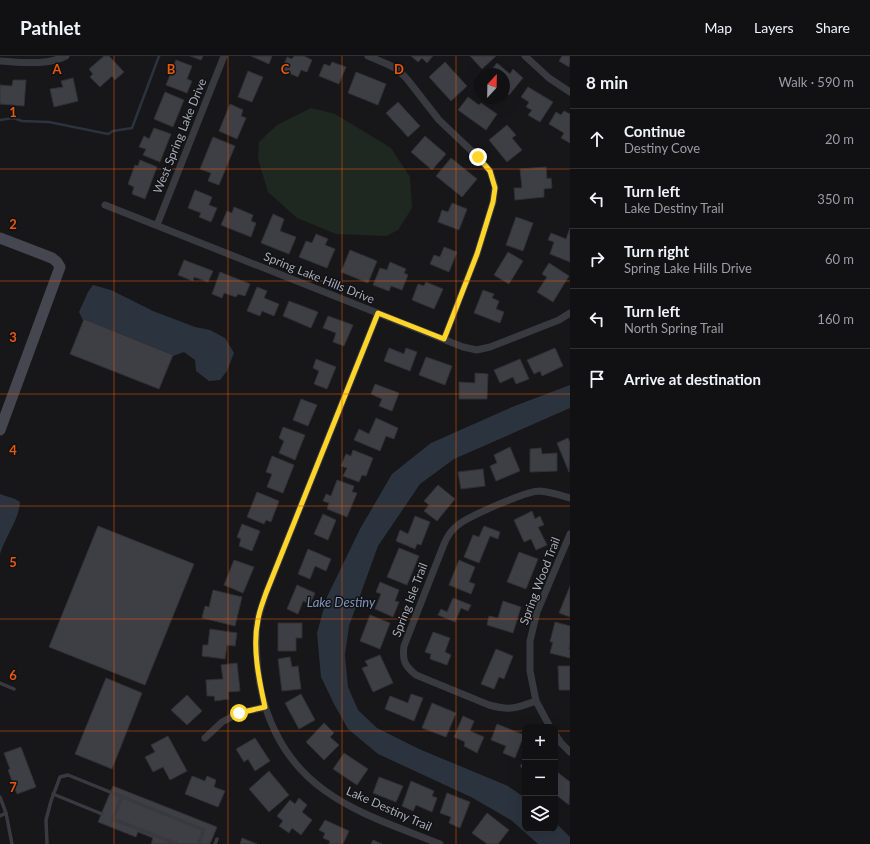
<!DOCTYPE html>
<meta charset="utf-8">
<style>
body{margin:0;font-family:Lato,sans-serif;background:#1e1f21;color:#f1f3f6}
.controls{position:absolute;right:12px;bottom:12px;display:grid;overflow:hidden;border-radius:8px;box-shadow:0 4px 16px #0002}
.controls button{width:36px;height:36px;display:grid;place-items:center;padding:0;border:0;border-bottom:1px solid #303133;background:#111113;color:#f1f3f6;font:20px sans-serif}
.compass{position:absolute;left:474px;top:12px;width:36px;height:36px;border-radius:50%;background:#111113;box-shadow:0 4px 16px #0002;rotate:22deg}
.stop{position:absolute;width:12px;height:12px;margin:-9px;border:3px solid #ffd529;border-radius:50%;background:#fff}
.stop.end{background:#ffd529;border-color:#fff;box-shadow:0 1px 4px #0008}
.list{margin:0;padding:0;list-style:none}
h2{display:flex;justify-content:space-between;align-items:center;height:52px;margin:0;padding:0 16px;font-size:17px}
h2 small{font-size:13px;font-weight:400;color:#9c9da0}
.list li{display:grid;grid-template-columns:26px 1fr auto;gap:12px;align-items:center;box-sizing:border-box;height:60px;padding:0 16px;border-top:1px solid #303133}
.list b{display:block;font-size:15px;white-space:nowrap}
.list p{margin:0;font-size:13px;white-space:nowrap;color:#9c9da0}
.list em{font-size:13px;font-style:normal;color:#9c9da0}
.icon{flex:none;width:22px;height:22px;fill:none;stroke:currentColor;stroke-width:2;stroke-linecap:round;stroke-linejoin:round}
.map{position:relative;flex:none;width:570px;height:788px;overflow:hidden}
header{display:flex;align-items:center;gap:24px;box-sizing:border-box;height:56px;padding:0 20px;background:#111113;border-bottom:1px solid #303133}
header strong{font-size:19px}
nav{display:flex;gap:22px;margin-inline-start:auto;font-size:14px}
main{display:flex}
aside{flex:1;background:#111113}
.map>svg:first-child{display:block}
</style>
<header>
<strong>Pathlet</strong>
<nav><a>Map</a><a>Layers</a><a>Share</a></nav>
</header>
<main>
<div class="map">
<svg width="570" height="788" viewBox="0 0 570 788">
<rect width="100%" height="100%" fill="#171719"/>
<path fill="#1e2821" d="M311 52 335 58 391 92 410 121 412 152 398 174 386 180 336 178 297 162 268 136 258 103 259 86 277 69Z"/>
<path fill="#2b333e" d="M93 229 111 234 153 255 195 271 210 274 225 282 234 297 227 315 220 324 209 325 196 315 195 304 184 296 173 300 84 266 79 256 88 236Z
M570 329V352L454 403 420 428 378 490 349 570 345 599 348 631 358 654 377 672 419 693 508 730 525 742V773H555V766L570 781V788H538L511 764 471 741 378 698 348 673 334 648 321 621 317 577 327 541 360 473 392 418 431 387 512 351Z
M0 438 15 443 20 446C19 464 5 481 0 498Z"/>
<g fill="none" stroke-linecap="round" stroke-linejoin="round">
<path stroke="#2b333e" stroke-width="2.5" d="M0 64 13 62 22 65 49 66 108 78 113 75 132 72 159 0"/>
</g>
<path fill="#3e3f44" stroke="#313035" d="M104 0H109L124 16 115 24 112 20 100 31 90 21 93 18 89 13Z
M190 0H203L201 4Z
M251 0H272L269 8Z
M294 0H304L312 4 307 16 301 14 298 21 282 14 287 1 292 3Z
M411 0H433L427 7 422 2 418 6Z
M470 0H496L482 13Z
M562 0H570L569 11 559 5Z
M176 4 192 10 187 23 192 25 187 37 166 29Z
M332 6 346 11 339 28 319 20 324 8 330 10Z
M445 6 467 30 451 45 429 21Z
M497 7 510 18 513 13 523 22 509 39 504 35V18H488Z
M248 15 263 21 252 46 238 41Z
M356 16 386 28 378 49 348 37Z
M73 22 78 45 54 51 50 33 63 31 61 25Z
M13 24H26L24 50 0 48V29L12 30Z
M528 31 553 46 540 66 528 59 532 54 526 51 529 46 521 41Z
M165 36 184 44 173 71 154 63Z
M468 41 479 49 481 47 497 58 486 74 458 54Z
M398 46 420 70 408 81 386 57Z
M230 48 243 54 241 60 246 62 237 83 219 75Z
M564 55 570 58V87L561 82 564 77 549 68 556 56 561 59Z
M507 69 516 79 512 82 522 94 507 106 489 84Z
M154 72 171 78 160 106 143 99 146 93 139 91 144 80 149 83Z
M425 80 446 98 432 114 411 96Z
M213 81 235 90 219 129 208 125 211 117 200 113Z
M451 102 477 123 462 141 436 120Z
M140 104 157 111 145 143 132 138 134 131 128 128 135 109 138 110Z
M546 111 547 123 551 122 552 132 544 133V141L515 144 514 132H522L520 113Z
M195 134 212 141 209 149 217 152 211 166 199 161 201 157 188 152Z
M452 147 467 153 459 174 438 166 442 154 448 156Z
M234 151 253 159 251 165 256 167 251 181 221 169 227 155 232 157Z
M273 158 284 163 280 175 296 181 289 198 261 187Z
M516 161 533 167 523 195 506 189Z
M570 172V206L550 198 554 186 548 184 551 177 566 183Z
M316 178 328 183 325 189 335 193 327 212 299 201 306 185 312 187Z
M444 191 457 196 449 216 430 208 434 199 440 201Z
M350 194 377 205 368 227 341 216Z
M508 196 523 205 509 228 494 219Z
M184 204 213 215 208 226 194 221 193 225 178 219Z
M390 206 406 213 404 217 408 219 402 234 391 230 389 235 373 229 380 212 387 214Z
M549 207 569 220 553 246 537 236 547 221 542 218Z
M220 216 250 228 245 240 238 238 236 241 224 237 222 242 212 238Z
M426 226 443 233 434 253 412 244 418 228 424 230Z
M257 231 267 235 264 242 279 248 274 260 262 255 260 260 247 255Z
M483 234 494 238 492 242 499 245 496 253 504 256 500 267 474 257Z
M289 245 318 256 311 272 283 260Z
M328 260 353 269 344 290 333 286 336 277 323 272Z
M84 263 173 299 159 333 70 298Z
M389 292 404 298 406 292 417 296 410 315 384 305Z
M555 292 563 310 542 320 540 315 534 318 527 304Z
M426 301 452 310 445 329 419 319Z
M316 303 336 311 327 333 314 328 319 315 313 312Z
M520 303 529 323 516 328 513 321 500 327 494 314Z
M475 317 488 318 487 343H459V326L475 327Z
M375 328 399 337 392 355 379 350 382 343 371 338Z
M301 343 317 349 308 370 293 364Z
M376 362 398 372 394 383 386 380 380 395 354 384 359 373 369 378Z
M283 371 305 379 295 404 279 397 284 385 279 382Z
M568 382 570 387 569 416 557 387Z
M510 391 520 415 496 425 490 410 497 407 494 399Z
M541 392 542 398 557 397V415L530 416V393Z
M353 394 373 402 366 420 362 419 359 426 343 420 347 412 341 410 346 398 351 400Z
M272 400 294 409 283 437 267 431 272 418 266 416Z
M483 413 485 430 461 433 458 416Z
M337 424 354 430 352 436 357 437 347 461 327 453 329 447 323 445 326 438 331 440Z
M438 429 455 443 437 465 424 455 429 449 424 445Z
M257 436 279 445 271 466 266 464 264 468 247 461Z
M532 455 535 463 540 460 544 469 538 471 547 489 536 494 531 483 524 486 514 464Z
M323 458 336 464 328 484 314 478Z
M415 460 430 466 421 489 417 488 415 493 396 485 400 474 408 478Z
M242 468 260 475 252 495 239 490 241 483 237 481Z
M98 470 194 508 145 629 49 591Z
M484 470 500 476 498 483 490 480 479 507 464 501 473 479 479 481Z
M399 492 419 500 407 529 387 521Z
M308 493 331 503 326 515 315 510 310 523 298 518Z
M519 496 538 503 526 533 507 526Z
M234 504 254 511 243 537 224 529Z
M459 504 475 511 469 526 475 528 471 538 449 529Z
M380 526 399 534 395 545 399 546 393 561 375 553 381 538 376 536Z
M297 529 315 537 310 548 303 545 298 558 287 553Z
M570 530V561L559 557Z
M213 534 242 541 235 570 202 562 205 550 209 551Z
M453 542 471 549 468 555 461 552 455 566 438 559 441 553 447 556Z
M503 545 521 551 513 577 487 569 489 560 498 562Z
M370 559 390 567 380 593 360 585Z
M555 566 570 570V588L569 593 570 594V602L550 597 553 586H550Z
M278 567H302V582H296V595H278Z
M210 573 237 577 235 590 227 589 225 603 202 600 203 589H208Z
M433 576 450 582 445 596 451 599 447 609 430 603 431 598 425 596Z
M496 593 513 600 504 623 499 621 494 633 481 628Z
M380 599 393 627 373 636 362 612 368 610 365 605Z
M290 601 292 611 298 610 301 633 282 635 278 603Z
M237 607 240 635 228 636 229 643 215 645 214 640H207L206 624 223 623 221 609Z
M558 610H570V634H559Z
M106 622 142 637 112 713 75 698Z
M301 638 315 664 299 673 285 647Z
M411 638 423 642 414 665 385 653 390 640 408 647Z
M187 639 202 655 187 669 171 654Z
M432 647 456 657 446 681 422 672Z
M463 660 474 665 470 675 484 681 477 697 464 690 465 686 454 681Z
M324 667 334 677 330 681 339 689 324 704 306 686Z
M497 668 524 679 515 702 503 697 506 690 491 684Z
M168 680 187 715 170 724 163 711 153 716 145 701 155 696 151 689Z
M255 682 270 705 255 715 248 703 244 706 236 693Z
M21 691 36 731 17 738 8 714 10 713 4 697Z
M344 697 368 713 357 729 333 713Z
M525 704V715L520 710Z
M269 715 289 739 269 756 249 733Z
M556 715 570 726 569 749 555 738V716Z
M192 720 205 725 207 720 216 724 214 731 225 735 218 751 185 738Z
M379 721 403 730 396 746 373 737Z
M411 725 434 735 432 740 437 742 432 756 416 749 413 755 402 750Z
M113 730 217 771 210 788H151L153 782 138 776 136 781 98 766Z
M447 737 470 746 460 772 449 767 451 761 440 757Z
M299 742 307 749 302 756 312 764 301 779 292 772 289 777 279 770 283 765 277 760 290 744 295 748Z
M487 757 509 774 498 788H487L472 777Z
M325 764 349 775 343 788H329L330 785 323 782 325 777 319 774Z
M242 782 257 788H240Z
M373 784 382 788H371Z"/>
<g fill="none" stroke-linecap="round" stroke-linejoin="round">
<path stroke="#393940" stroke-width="3.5" d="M0 627 14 633
M53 738 102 758
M122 740 113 763 177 788
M0 741 6 757 12 788
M0 760 6 757
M47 788 46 764 51 745 60 721 68 719 204 774 198 788
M215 788 217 783"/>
<path stroke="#393940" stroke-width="7" d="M368 0 387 8 397 13 407 23 439 64 478 101 490 115 495 131 493 146 477 198 444 283
M525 0 549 22 570 36
M0 5C21 6 46 10 66 0
M105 149 463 291 477 294 490 291 559 264 570 257
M157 169 224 0
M378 257 266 537C263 546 260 554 258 563 255 576 256 590 257 603 260 655 281 703 324 734 358 759 401 772 440 788
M536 645C516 652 511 655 489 649L416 619C405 610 402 605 404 590L444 488C447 481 451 474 458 469 469 460 526 435 540 435 551 436 560 439 570 442
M550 671 536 645 530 615V585L537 556 570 478
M555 678 561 687 570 696
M205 682 222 666 239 657 265 651"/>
<path stroke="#45464f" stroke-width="11" d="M0 182 52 202 57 206 60 211 0 374"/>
</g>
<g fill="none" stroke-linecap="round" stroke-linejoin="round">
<path stroke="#ffd529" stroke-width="5" d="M239 657 265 651C259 624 252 591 258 564 259 555 263 546 266 537L378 257 444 283 477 198 493 146 495 132 490 115 478 101"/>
</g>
<path fill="none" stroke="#e8590c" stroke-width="1" stroke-opacity="0.55" d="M114 0V788M228 0V788M342 0V788M456 0V788M0 113H570M0 225H570M0 338H570M0 450H570M0 563H570M0 675H525M555 675H570"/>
<g text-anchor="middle" stroke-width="3" stroke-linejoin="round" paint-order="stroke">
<g font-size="12" fill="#a8abba" stroke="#121214">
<text transform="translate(180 80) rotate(-68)" y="4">West Spring Lake Drive</text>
<text transform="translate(319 222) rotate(22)" y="4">Spring Lake Hills Drive</text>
<text transform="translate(540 525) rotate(-69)" y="4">Spring Wood Trail</text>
<text transform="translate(410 544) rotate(-69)" y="4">Spring Isle Trail</text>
<text transform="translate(389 753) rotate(24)" y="4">Lake Destiny Trail</text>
</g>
<g font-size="13" font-style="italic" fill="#7b93b8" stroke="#121214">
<text x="341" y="551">Lake Destiny</text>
</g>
</g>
<g font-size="13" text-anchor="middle" font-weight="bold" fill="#e8590c" stroke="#121214" stroke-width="3" stroke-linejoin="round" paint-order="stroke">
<text x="57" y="18">A</text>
<text x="171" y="18">B</text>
<text x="285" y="18">C</text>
<text x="399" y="18">D</text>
<text x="13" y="61">1</text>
<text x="13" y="173">2</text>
<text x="13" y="286">3</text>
<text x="13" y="399">4</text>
<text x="13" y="511">5</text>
<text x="13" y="624">6</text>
<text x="13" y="736">7</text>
</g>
</svg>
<div class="controls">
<button>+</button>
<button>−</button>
<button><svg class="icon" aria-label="layers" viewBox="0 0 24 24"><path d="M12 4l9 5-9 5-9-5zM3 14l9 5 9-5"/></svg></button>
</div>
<svg class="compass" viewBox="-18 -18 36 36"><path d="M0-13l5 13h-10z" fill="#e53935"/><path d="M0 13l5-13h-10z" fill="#9c9da0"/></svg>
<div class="stop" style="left:239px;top:657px"></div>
<div class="stop end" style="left:478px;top:101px"></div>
</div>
<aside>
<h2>8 min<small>Walk · 590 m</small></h2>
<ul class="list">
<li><svg class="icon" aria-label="ahead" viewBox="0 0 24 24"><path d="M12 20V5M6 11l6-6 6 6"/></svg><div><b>Continue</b><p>Destiny Cove</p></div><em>20 m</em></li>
<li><svg class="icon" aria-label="left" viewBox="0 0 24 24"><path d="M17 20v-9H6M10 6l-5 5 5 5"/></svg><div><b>Turn left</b><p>Lake Destiny Trail</p></div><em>350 m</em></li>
<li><svg class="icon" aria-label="right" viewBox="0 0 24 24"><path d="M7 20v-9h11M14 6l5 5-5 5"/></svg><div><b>Turn right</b><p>Spring Lake Hills Drive</p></div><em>60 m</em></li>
<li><svg class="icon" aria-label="left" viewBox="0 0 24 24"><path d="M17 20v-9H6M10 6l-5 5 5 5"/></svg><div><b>Turn left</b><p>North Spring Trail</p></div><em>160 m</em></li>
<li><svg class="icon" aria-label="arrive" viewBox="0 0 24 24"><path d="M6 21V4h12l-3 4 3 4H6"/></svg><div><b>Arrive at destination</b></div></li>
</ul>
</aside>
</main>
